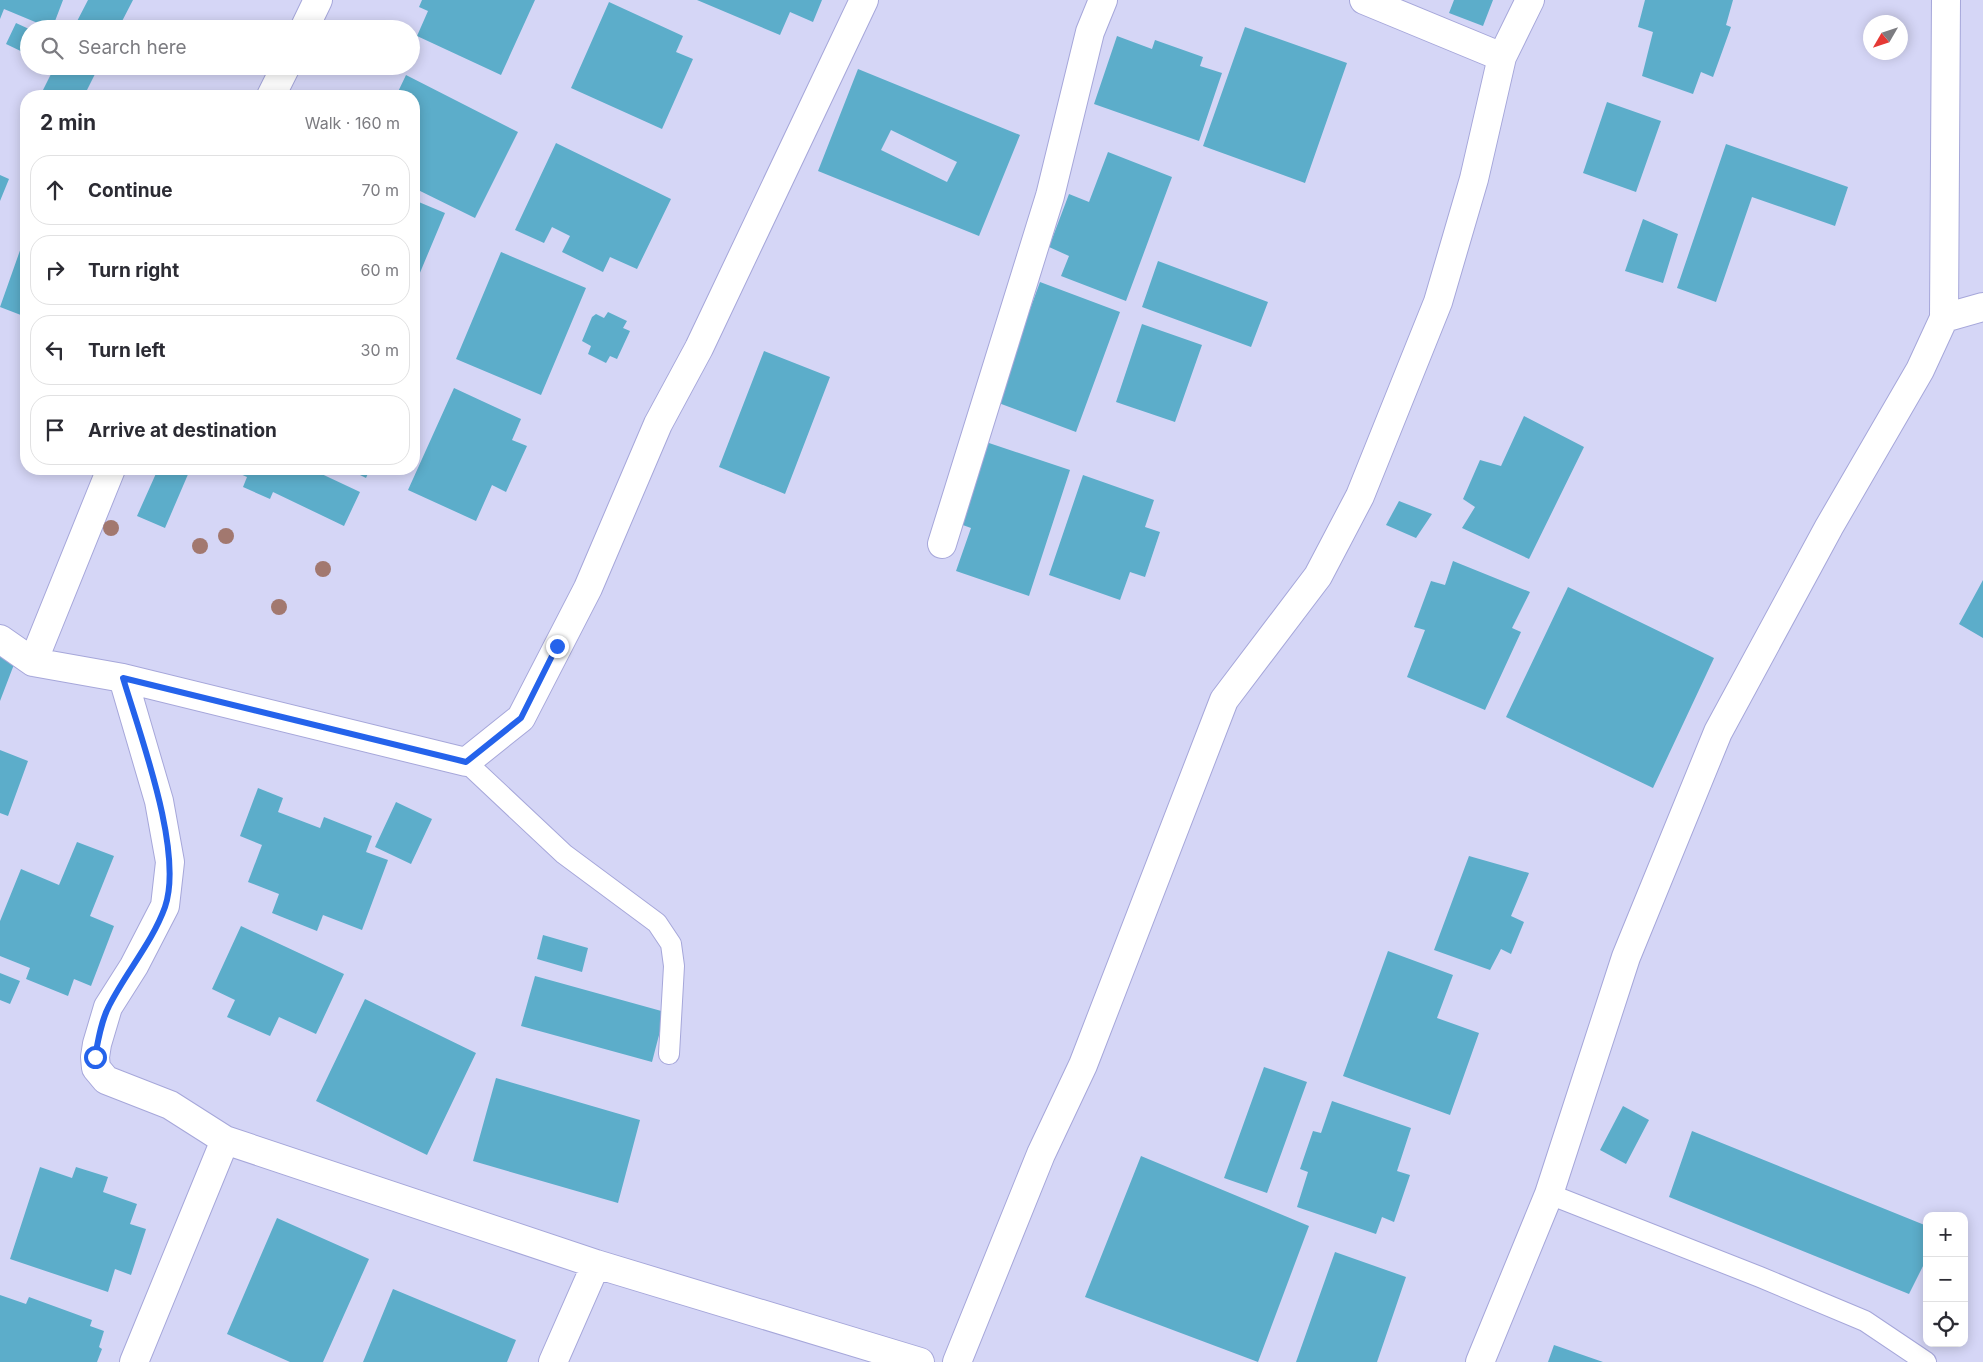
<!DOCTYPE html>
<meta charset="utf-8">
<style>
body{margin:0;font-family:Inter,sans-serif;background:#f2f2f3;color:#2b2b33}
.controls{position:absolute;right:15px;bottom:15px;display:grid;overflow:hidden;border-radius:10px;box-shadow:0 2px 12px #0003}
.controls button{width:45px;height:45px;display:grid;place-items:center;padding:0;border:0;border-bottom:1px solid #e1e1e2;background:#fff;color:#2b2b33;font:25px sans-serif}
.compass{position:absolute;left:1863px;top:15px;width:45px;height:45px;border-radius:50%;background:#fff;box-shadow:0 2px 12px #0003;rotate:231deg}
.stop{position:absolute;width:15px;height:15px;margin:-11px;border:4px solid #2563eb;border-radius:50%;background:#fff}
.stop.end{background:#2563eb;border-color:#fff;box-shadow:0 1px 5px #0008}
.list{margin:0;padding:0;list-style:none}
h2{display:flex;justify-content:space-between;align-items:center;height:65px;margin:0;padding:0 20px;font-size:21px}
h2 small{font-size:16px;font-weight:400;color:#7c7c81}
.list li{display:grid;grid-template-columns:32px 1fr auto;gap:15px;align-items:center;box-sizing:border-box;height:70px;margin:0 10px 10px;padding:0 10px;border:1px solid #e1e1e2;border-radius:20px}
.list b{display:block;font-size:19px;white-space:nowrap}
.list em{font-size:16px;font-style:normal;color:#7c7c81}
.icon{flex:none;width:28px;height:28px;fill:none;stroke:currentColor;stroke-width:2;stroke-linecap:round;stroke-linejoin:round}
.map{position:relative;flex:none;width:1983px;height:1362px;overflow:hidden}
.search{position:absolute;background:#fff;box-shadow:0 2px 12px #0003;left:20px;top:20px;width:400px;height:55px;display:flex;align-items:center;gap:12px;box-sizing:border-box;padding:0 18px;border-radius:28px;color:#7c7c81;font-size:19px}
.panel{position:absolute;background:#fff;box-shadow:0 2px 12px #0003;left:20px;top:90px;width:400px;height:385px;border-radius:20px}
.map>svg:first-child{display:block}
</style>
<div class="map">
<svg width="1983" height="1362" viewBox="0 0 1983 1362">
<rect width="100%" height="100%" fill="#d5d6f6"/>
<path fill="#5cadca" fill-rule="evenodd" d="M0 0H63L52 29 4 9 0 19Z
M88 0H133L118 29H73Z
M422 0H535L501 75 417 36 428 11 419 7Z
M697 0H822L813 22 790 12 780 35Z
M1454 0H1493L1483 26 1449 13Z
M1645 0H1733L1726 25 1731 27 1713 77 1701 72 1693 94 1642 76 1653 32 1638 27Z
M609 2 683 36 676 52 693 59 662 129 571 88Z
M16 23 29 29V55L6 44Z
M1245 27 1347 63 1305 183 1203 146Z
M1117 36 1152 49 1155 40 1203 57 1200 66 1222 73 1199 141 1094 104Z
M55 66H99L84 96H57L43 90Z
M858 69 1020 135 979 236 818 171ZM891 130 957 162 947 182 881 150Z
M406 75 518 132 475 218 414 188V96H396Z
M1607 102 1661 121 1636 192 1583 173Z
M556 143 671 199 637 269 610 257 603 272 562 252 570 236 552 227 544 243 515 230Z
M1726 144 1848 187 1835 226 1752 197 1716 302 1677 288Z
M1108 152 1172 177 1126 301 1061 276 1069 256 1049 247 1069 194 1089 202Z
M0 175 9 179 0 201Z
M414 200 445 213 414 287Z
M1643 219 1678 234 1663 283 1625 271Z
M23 242 26 243V317L0 307Z
M501 252 586 288 541 395 456 359Z
M1158 261 1268 302 1251 347 1142 307Z
M1040 282 1120 312 1076 432 996 402Z
M608 312 627 321 623 328 630 331 617 359 610 356 606 363 588 354 591 346 582 341 592 317 596 314 604 318Z
M1142 324 1202 345 1175 422 1116 402Z
M764 351 830 377 785 494 719 467Z
M454 388 521 419 512 440 527 446 506 492 492 485 476 521 408 490Z
M1524 416 1584 447 1529 559 1462 528 1475 507 1463 499 1480 460 1501 466Z
M986 442 1070 470 1029 596 956 571 971 528 960 524Z
M158 469H181L189 472 165 528 137 516Z
M229 469H311L360 492 344 526 273 492 270 499 243 487 247 477Z
M348 469H370L366 478Z
M1083 475 1154 500 1145 527 1160 532 1145 577 1130 572 1120 600 1049 575Z
M1399 501 1432 514 1416 538 1386 525Z
M1453 561 1530 592 1512 628 1521 632 1485 710 1407 677 1425 630 1414 627 1431 581 1445 585Z
M1983 580V638L1959 624Z
M1568 587 1714 658 1653 788 1506 717Z
M0 647 18 654 0 701Z
M0 750 28 761 8 816 0 813Z
M258 788 283 798 278 812 320 828 324 817 372 836 366 852 388 860 362 930 323 915 317 931 272 913 279 894 248 882 262 845 240 836Z
M396 802 432 819 411 864 375 847Z
M77 842 114 856 90 916 114 926 91 986 74 979 68 996 26 979 30 968 0 956V921L21 869 59 885Z
M1469 856 1529 873 1511 916 1524 922 1511 954 1501 949 1490 970 1434 950Z
M241 926 344 974 316 1034 279 1017 270 1036 227 1017 235 1000 212 989Z
M543 935 588 948 582 972 537 959Z
M1388 951 1453 975 1437 1018 1479 1033 1450 1115 1343 1076Z
M0 973 20 981 10 1004 0 1000Z
M535 976 665 1012 652 1062 521 1026Z
M365 999 476 1053 427 1155 316 1101Z
M1264 1067 1307 1082 1267 1193 1224 1178Z
M496 1078 640 1120 618 1203 473 1161Z
M1332 1101 1411 1128 1397 1171 1410 1175 1394 1222 1382 1217 1376 1234 1297 1207 1308 1172 1300 1169 1313 1131 1321 1133Z
M1623 1106 1649 1120 1626 1164 1600 1150Z
M1692 1131 1927 1226V1258L1909 1294 1669 1197Z
M1141 1156 1309 1226 1258 1362 1085 1297Z
M40 1167 72 1178 76 1167 108 1177 103 1192 137 1204 130 1224 146 1229 131 1275 115 1269 108 1292 10 1259Z
M277 1218 369 1259 323 1362H290L227 1334Z
M1335 1252 1406 1277 1377 1362H1296Z
M393 1289 516 1340 507 1362H363Z
M0 1295 26 1304 29 1297 92 1320 90 1326 104 1331 99 1347 102 1349 97 1362H0Z
M1554 1345 1603 1362H1548Z"/>
<g fill="none" stroke-linecap="round" stroke-linejoin="round">
<defs>
<path id="lane" d="M466 762 564 854 657 923 671 944 674 966 669 1054
M1549 1194 1760 1277 1865 1321 1926 1362"/>
<path id="street" d="M1364 0 1502 57
M304 29 318 0
M271 96 286 66
M1944 318 1983 307
M942 544 1050 196 1090 32 1103 0
M0 639 33 662 123 678 466 762 521 718 588 588 658 424 699 348 864 0
M33 662 111 469
M123 678 159 801 170 862 165 906 134 966 108 1007 97 1044 95 1057 96 1068 106 1080 170 1105 225 1140 596 1264 920 1362
M134 1362 225 1140
M553 1362 596 1264
M957 1362 1041 1154 1083 1065 1224 700 1318 576 1360 496 1438 302 1474 179 1502 57 1530 0
M1480 1362 1549 1194 1626 957 1718 732 1829 527 1920 370 1944 318 1946 0"/>
</defs>
<use href="#lane" stroke="#a6a7da" stroke-width="22"/>
<use href="#street" stroke="#a6a7da" stroke-width="30"/>
<use href="#lane" stroke="#fff" stroke-width="20"/>
<use href="#street" stroke="#fff" stroke-width="28"/>
</g>
<g fill="#a2786f">
<circle cx="111" cy="528" r="8"/>
<circle cx="226" cy="536" r="8"/>
<circle cx="200" cy="546" r="8"/>
<circle cx="323" cy="569" r="8"/>
<circle cx="279" cy="607" r="8"/>
</g>
<g fill="none" stroke-linecap="round" stroke-linejoin="round">
<path stroke="#2563eb" stroke-width="6" d="M95 1057C98 1041 101 1021 109 1006 126 972 152 943 165 907 184 852 140 735 123 678L466 762 521 718 557 646"/>
</g>
</svg>
<div class="controls">
<button>+</button>
<button>−</button>
<button><svg class="icon" aria-label="locate" viewBox="0 0 24 24"><circle cx="12" cy="12" r="6"/><path d="M12 2v4M12 18v4M2 12h4M18 12h4"/></svg></button>
</div>
<svg class="compass" viewBox="-18 -18 36 36"><path d="M0-13l5 13h-10z" fill="#e53935"/><path d="M0 13l5-13h-10z" fill="#7c7c81"/></svg>
<div class="stop" style="left:95px;top:1057px"></div>
<div class="stop end" style="left:557px;top:646px"></div>
<div class="search"><svg class="icon" aria-label="search" viewBox="0 0 24 24"><circle cx="10" cy="10" r="6"/><path d="M15 15l6 6"/></svg>Search here</div>
<section class="panel">
<h2>2 min<small>Walk · 160 m</small></h2>
<ul class="list">
<li><svg class="icon" aria-label="ahead" viewBox="0 0 24 24"><path d="M12 20V5M6 11l6-6 6 6"/></svg><div><b>Continue</b></div><em>70 m</em></li>
<li><svg class="icon" aria-label="right" viewBox="0 0 24 24"><path d="M7 20v-9h11M14 6l5 5-5 5"/></svg><div><b>Turn right</b></div><em>60 m</em></li>
<li><svg class="icon" aria-label="left" viewBox="0 0 24 24"><path d="M17 20v-9H6M10 6l-5 5 5 5"/></svg><div><b>Turn left</b></div><em>30 m</em></li>
<li><svg class="icon" aria-label="arrive" viewBox="0 0 24 24"><path d="M6 21V4h12l-3 4 3 4H6"/></svg><div><b>Arrive at destination</b></div></li>
</ul>
</section>
</div>
